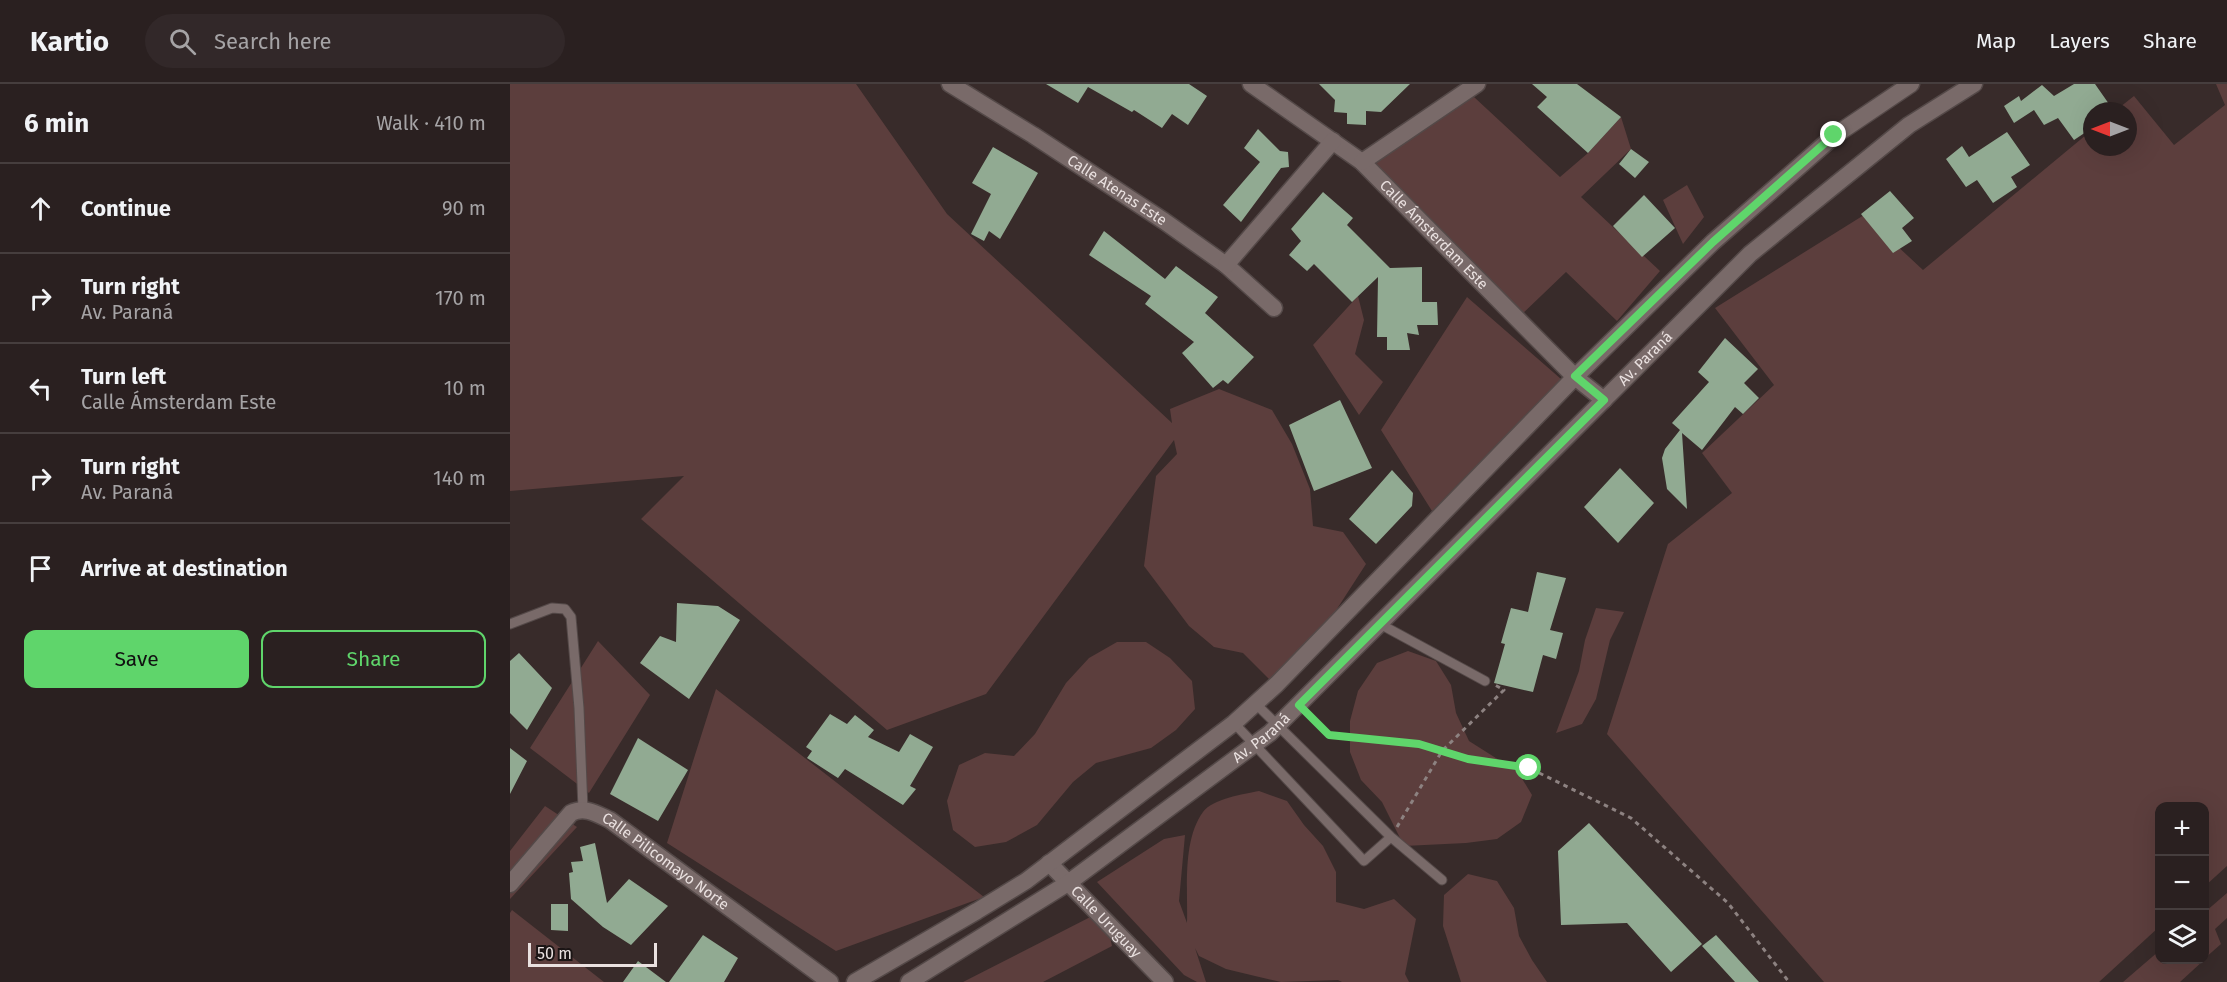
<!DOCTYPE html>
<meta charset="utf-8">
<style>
body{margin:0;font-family:"Fira Sans",sans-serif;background:#322829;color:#f1f3f6}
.controls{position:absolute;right:18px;bottom:18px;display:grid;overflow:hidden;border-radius:12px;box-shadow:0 6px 24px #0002}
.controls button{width:54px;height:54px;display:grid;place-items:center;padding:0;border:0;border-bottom:2px solid #463e3e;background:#2a2020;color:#f1f3f6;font:30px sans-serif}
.compass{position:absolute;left:1573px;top:18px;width:54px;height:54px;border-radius:50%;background:#2a2020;box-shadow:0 6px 24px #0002;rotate:270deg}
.scale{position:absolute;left:18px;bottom:15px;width:129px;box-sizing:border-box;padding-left:6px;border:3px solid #eae1e0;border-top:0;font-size:16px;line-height:21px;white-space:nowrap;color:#eae1e0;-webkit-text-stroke:4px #1b1515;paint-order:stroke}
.stop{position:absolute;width:18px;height:18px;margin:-14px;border:4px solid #5fd56b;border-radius:50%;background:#fff}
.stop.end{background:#5fd56b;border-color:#fff;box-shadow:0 2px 6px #0008}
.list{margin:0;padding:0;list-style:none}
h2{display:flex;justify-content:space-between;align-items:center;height:78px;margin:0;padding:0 24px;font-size:26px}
h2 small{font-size:20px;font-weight:400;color:#a5a3a5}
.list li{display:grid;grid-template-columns:39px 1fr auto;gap:18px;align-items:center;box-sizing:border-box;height:90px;padding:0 24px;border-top:2px solid #463e3e}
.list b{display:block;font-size:22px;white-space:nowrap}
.list p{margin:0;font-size:20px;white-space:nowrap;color:#a5a3a5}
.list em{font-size:20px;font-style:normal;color:#a5a3a5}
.actions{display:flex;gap:12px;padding:18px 24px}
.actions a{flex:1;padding:14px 0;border:2px solid #5fd56b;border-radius:12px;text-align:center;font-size:21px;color:#5fd56b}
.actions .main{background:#5fd56b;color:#111}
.icon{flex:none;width:33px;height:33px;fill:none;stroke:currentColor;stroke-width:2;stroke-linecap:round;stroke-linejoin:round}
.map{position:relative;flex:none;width:1717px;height:898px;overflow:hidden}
header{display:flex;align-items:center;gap:36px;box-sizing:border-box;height:84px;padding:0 30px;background:#2a2020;border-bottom:2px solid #463e3e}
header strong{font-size:28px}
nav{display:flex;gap:33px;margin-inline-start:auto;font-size:21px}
.search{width:420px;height:54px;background:#322829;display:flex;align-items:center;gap:15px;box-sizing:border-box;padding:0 21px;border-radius:33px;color:#a5a3a5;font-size:22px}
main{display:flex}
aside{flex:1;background:#2a2020}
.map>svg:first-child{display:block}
</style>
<header>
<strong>Kartio</strong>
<div class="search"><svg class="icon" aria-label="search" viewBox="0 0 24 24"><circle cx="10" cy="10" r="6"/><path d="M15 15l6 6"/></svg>Search here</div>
<nav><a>Map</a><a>Layers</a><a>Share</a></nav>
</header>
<main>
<aside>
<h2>6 min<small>Walk · 410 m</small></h2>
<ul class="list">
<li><svg class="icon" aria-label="ahead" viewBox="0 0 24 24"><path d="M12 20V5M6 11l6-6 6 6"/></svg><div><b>Continue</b></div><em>90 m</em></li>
<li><svg class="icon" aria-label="right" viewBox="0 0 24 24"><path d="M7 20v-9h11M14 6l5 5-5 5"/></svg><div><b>Turn right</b><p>Av. Paraná</p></div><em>170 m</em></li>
<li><svg class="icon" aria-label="left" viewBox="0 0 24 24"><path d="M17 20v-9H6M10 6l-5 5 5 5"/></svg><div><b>Turn left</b><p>Calle Ámsterdam Este</p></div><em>10 m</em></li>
<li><svg class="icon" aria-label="right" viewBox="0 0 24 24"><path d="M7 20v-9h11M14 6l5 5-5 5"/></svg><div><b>Turn right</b><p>Av. Paraná</p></div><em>140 m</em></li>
<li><svg class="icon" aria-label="arrive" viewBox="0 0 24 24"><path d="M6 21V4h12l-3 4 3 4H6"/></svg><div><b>Arrive at destination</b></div></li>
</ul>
<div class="actions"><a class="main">Save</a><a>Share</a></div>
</aside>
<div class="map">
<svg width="1717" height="898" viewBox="0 0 1717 898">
<rect width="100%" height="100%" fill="#382b2a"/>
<path fill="#5c3e3d" d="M0 0H346L437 130 662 339 660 325 709 305 762 326 782 360 800 405 803 442 833 448 856 480 814 545 762 598 733 569 704 563 679 542 634 482 646 392 667 370 664 356 476 610 377 646 131 435 174 392 0 407Z
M1706 0H1717V782L1695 802 1694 722H1650L1649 843 1589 898H1314L1097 650 1158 460 1222 409 1192 369 1264 301 1205 224 1354 131 1413 186 1582 46V63H1618V27H1605L1624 12 1664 61 1715 21Z
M964 13 1050 93 1078 69 1111 33 1121 65 1071 113 1150 187 1107 237 1056 188 1008 234 860 73Z
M1177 101 1194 133 1173 160 1153 116Z
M848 212 854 236 845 270 873 298 849 331 803 261Z
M957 213 1051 295 922 427 871 346Z
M1086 524 1114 528 1100 556 1086 615 1072 640 1046 649 1069 587 1075 556Z
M88 557 140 611 79 709 20 664Z
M607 558H636L660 574 682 597 685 625 666 646 641 664 586 679 563 698 527 741 496 758 465 763 443 746 437 717 449 681 475 669 504 672 525 650 556 599 579 574Z
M898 567 926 577 941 601 946 629 959 657 1008 688 1022 711 1011 738 987 755 956 759 894 762 872 718 851 696 840 668V637L848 607 867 579Z
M206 605 474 813 326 867 157 759Z
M749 707 777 717 794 741 813 762 826 788V818L854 825 884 815 906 835 895 890 899 898H832L828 896 771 898 745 892 716 885 689 872 685 864 696 898H687L674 891 587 798 654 755 675 751 669 817 677 839C678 806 672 757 693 728 702 715 734 710 749 707Z
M35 722 67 743 0 815V767Z
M958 790 987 797 1004 824 1009 852 1022 876 1037 898H951L933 842 934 811Z
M1717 809V834L1705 845 1711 860 1694 875 1695 828Z
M2 826 94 898H0V829Z
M594 826 602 862 533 898H453Z
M1649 867 1650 876H1694L1670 898H1613Z"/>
<path fill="#91aa92" d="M536 0H679L697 12 678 41 662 30 652 44 624 26 622 28 578 3 568 19Z
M809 0H900L871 28 856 27V41L837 40V29L824 28 825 16Z
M1022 0H1067L1111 33 1078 69 1027 23 1037 13Z
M1564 0H1585L1599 20 1588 27H1582V44L1564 56 1548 34 1534 41 1524 26 1504 39 1494 22 1509 12 1511 17 1532 1 1544 12Z
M748 45 770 67 778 68 779 83 771 84 731 138 713 121 750 78 734 64Z
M1497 48 1520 81 1501 93 1507 103 1483 119 1467 96 1456 103 1436 75 1452 62 1459 73Z
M483 63 528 89 490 155 479 147 474 157 461 150 481 110 462 99Z
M1121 65 1139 78 1125 94 1109 80Z
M1380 107 1404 134 1392 144 1402 157 1383 169 1351 130Z
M813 108 843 134 837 141 880 184 912 183V218H927L928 241H907L909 251 897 249 900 266H877V253H867L868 193 842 218 804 180 797 187 779 171 791 157 781 145Z
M1134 111 1165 144 1132 173 1103 142Z
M594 147 655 195 666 182 708 213 695 229 744 273 718 300 713 296 703 304 672 269 684 258 635 220 641 212 579 171Z
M1215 254 1248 285 1234 299 1249 314 1233 330 1225 323 1192 366 1172 349 1177 425 1157 405 1152 374 1155 365 1170 346 1162 339 1199 298 1188 288Z
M830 316 862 384 804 407 779 341Z
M1110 384 1144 419 1108 459 1074 423Z
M882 386 903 409 902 422 866 460 839 435Z
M1027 488 1056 494 1040 546 1053 549 1046 575 1033 571 1023 608 984 599 995 560 991 559 1001 524 1018 528Z
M167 519 208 522 230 536 179 615 130 579 150 552 166 558Z
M9 569 42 604 17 646 0 629V577Z
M320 630 337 640 345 631 364 646 358 653 389 668 400 650 423 663 400 702 406 705 393 721 335 685 328 694 297 674 302 667 296 663Z
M128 654 178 686 148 737 100 710Z
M0 664 17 677 0 710Z
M1079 739 1192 860 1161 888 1117 839 1051 841 1048 767Z
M85 759 97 819 119 795 158 822 121 861 93 843 61 815 59 789 63 788 61 778 73 777 70 763Z
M41 820H58V847L41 846Z
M193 851 228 874 214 898H159Z
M1206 851 1249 898H1225L1192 862Z
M128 877 156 898H113Z"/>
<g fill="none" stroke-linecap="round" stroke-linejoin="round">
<defs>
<path id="service" d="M0 540 42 524 55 525 61 533 69 624 73 725
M870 540 975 597
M746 620 881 753 932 796
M724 639 854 777 881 753"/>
<g id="minor">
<path id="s1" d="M440 0 523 51 654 137 716 181 764 224"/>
<path id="s2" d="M741 0 852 78 1065 293 1094 316"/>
<path d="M852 78 967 0"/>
<path d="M716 181 823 57"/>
<path id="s3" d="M539 779 655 898"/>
<path id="s4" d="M0 800 61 729C75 722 87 730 100 736L320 898"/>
</g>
<g id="tertiary">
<path d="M345 898 467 827 516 797 724 639 767 600 1065 293 1203 158 1324 52 1401 0"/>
<path id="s5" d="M399 898 558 799 760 649 1240 170 1399 41 1464 0"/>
</g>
</defs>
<use href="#service" stroke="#544948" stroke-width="11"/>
<use href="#minor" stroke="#544948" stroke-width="19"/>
<use href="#tertiary" stroke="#544948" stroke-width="19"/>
<path stroke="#8d8281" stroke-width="3" stroke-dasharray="4.5 4.5" stroke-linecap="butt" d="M799 631 819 651 909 660 958 675 1019 684 1121 734 1218 819 1279 898
M887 743 932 667 994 606 985 601"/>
<use href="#service" stroke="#796a69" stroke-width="9"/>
<use href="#minor" stroke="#796a69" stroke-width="16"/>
<use href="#tertiary" stroke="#796a69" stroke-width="16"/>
</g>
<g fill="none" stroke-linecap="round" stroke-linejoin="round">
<path stroke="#5fd56b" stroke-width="8" d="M1019 684 958 675 909 660 819 651 789 621 1094 316 1065 292 1203 158 1324 51"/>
</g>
<g text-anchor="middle" stroke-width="6" stroke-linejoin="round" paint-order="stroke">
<g font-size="15" fill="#eae1e0" stroke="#1b1515">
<text dy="5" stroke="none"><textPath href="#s1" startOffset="198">Calle Atenas Este</textPath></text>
<text dy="5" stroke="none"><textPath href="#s2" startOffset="238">Calle Ámsterdam Este</textPath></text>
<text dy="5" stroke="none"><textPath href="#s5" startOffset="969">Av. Paraná</textPath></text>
<text dy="5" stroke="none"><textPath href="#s5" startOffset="429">Av. Paraná</textPath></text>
<text dy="5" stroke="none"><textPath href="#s4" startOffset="204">Calle Pilicomayo Norte</textPath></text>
<text dy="5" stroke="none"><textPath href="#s3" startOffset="82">Calle Uruguay</textPath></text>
</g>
</g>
</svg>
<div class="controls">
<button>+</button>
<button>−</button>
<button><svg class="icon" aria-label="layers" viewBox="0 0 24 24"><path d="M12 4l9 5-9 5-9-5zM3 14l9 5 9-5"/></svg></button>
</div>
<svg class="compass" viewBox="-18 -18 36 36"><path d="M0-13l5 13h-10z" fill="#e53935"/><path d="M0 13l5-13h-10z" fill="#a5a3a5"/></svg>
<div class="scale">50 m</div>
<div class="stop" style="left:1019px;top:684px"></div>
<div class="stop end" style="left:1324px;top:51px"></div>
</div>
</main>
